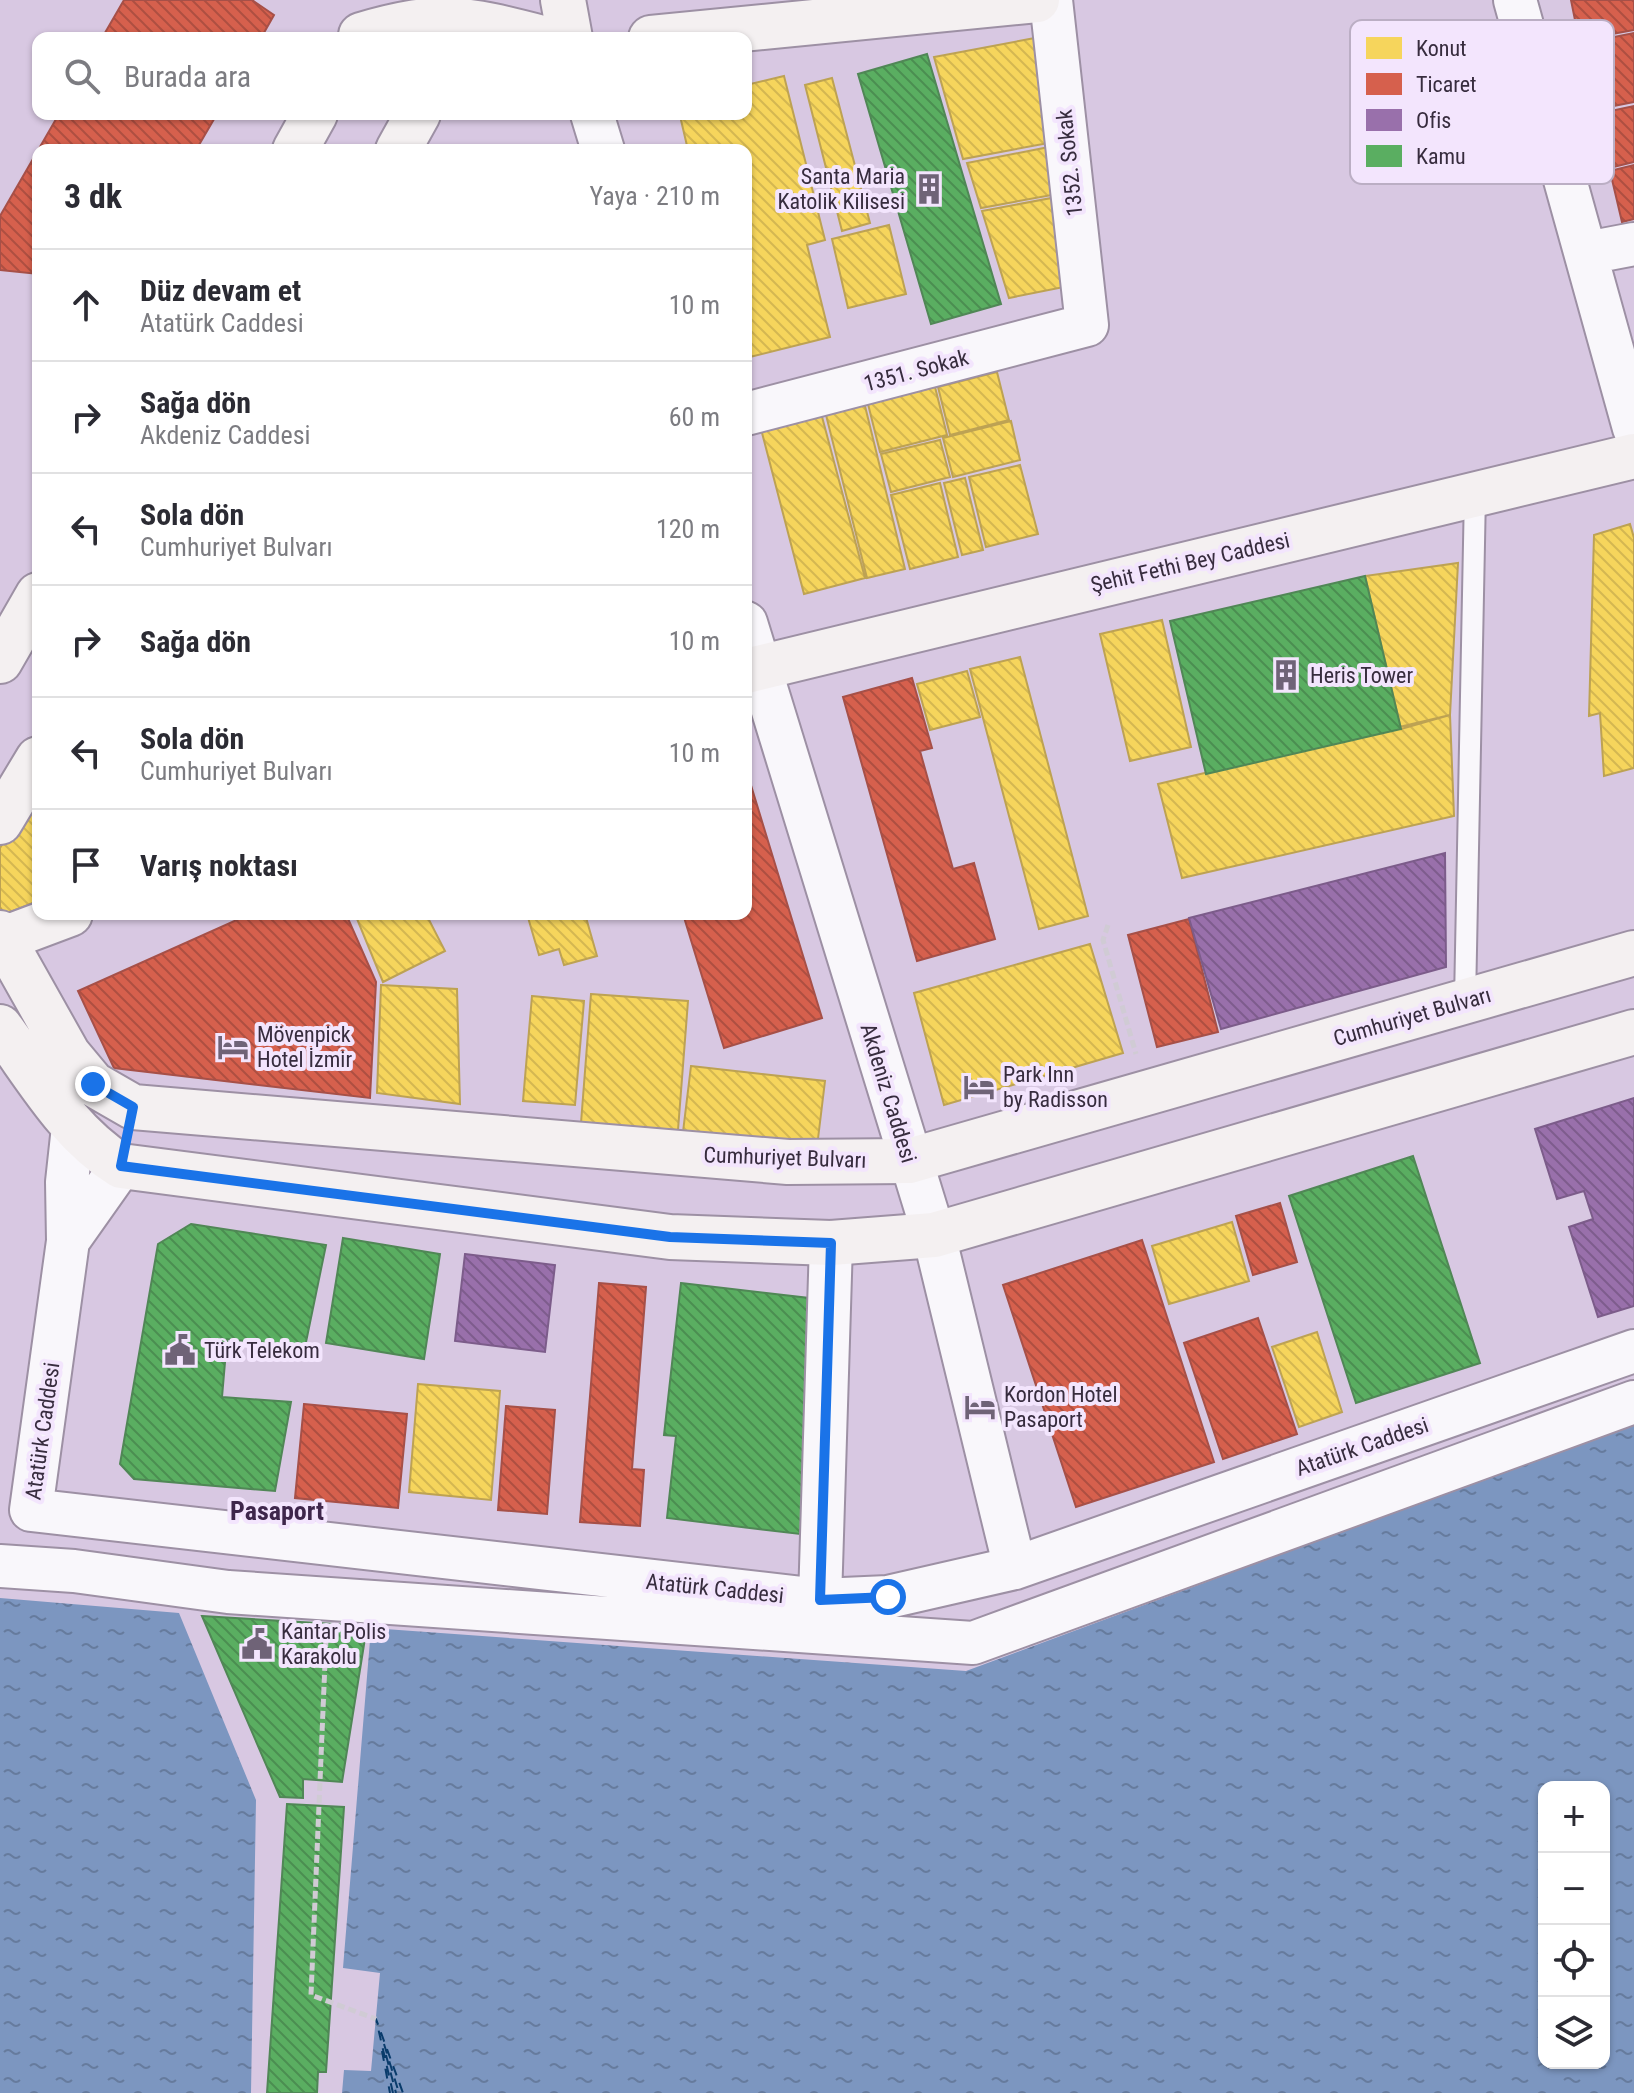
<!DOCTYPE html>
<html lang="tr">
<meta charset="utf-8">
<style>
body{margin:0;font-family:"Roboto Condensed",sans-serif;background:#f7f7f7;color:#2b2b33}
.controls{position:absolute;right:24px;bottom:24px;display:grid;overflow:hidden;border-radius:16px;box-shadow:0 2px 6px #0004}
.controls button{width:72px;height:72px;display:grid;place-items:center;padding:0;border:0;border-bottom:2px solid #e1e1e2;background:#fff;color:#2b2b33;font:40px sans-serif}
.stop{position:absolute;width:24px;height:24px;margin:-18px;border:6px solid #1a73e8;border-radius:50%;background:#fff}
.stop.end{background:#1a73e8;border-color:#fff;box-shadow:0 2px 8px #0008}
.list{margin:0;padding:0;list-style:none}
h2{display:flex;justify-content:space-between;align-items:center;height:104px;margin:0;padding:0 32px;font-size:34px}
h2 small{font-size:26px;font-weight:400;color:#7c7c81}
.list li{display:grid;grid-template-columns:52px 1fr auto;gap:24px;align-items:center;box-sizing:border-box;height:112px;padding:0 32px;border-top:2px solid #e1e1e2}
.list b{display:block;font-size:30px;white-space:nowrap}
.list p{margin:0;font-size:26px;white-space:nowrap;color:#7c7c81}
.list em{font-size:26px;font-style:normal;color:#7c7c81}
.icon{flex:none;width:44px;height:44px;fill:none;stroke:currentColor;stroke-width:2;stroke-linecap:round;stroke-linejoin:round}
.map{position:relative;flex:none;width:1634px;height:2093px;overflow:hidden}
.search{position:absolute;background:#fff;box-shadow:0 2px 6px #0004;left:32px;top:32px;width:720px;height:88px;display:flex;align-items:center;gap:20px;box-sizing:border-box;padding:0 28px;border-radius:16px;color:#7c7c81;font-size:30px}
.panel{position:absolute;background:#fff;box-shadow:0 2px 6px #0004;left:32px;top:144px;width:720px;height:776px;border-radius:16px}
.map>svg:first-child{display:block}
</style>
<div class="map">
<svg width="1634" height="2093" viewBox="0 0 1634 2093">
<defs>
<pattern id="water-ripples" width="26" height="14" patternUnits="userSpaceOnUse" patternTransform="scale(2)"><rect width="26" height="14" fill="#7c96c0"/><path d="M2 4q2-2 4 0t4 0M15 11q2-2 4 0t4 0" fill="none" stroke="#667b9d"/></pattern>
<pattern id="homes-back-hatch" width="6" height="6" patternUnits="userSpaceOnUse" patternTransform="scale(2)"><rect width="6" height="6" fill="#f6d55c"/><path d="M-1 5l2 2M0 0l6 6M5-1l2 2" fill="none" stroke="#d4b751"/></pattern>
<pattern id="shops-back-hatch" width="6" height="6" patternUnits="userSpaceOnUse" patternTransform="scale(2)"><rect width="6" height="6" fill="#d6604d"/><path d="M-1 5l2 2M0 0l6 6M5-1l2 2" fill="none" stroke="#ae4f41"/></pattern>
<pattern id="offices-back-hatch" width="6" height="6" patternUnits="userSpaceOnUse" patternTransform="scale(2)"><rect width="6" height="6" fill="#9970ab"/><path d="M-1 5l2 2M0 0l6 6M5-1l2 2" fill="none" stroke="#7e5c8d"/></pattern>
<pattern id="public-back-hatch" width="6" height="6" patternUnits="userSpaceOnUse" patternTransform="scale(2)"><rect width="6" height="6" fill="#5aae61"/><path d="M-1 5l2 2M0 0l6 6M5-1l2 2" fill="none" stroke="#4b8e51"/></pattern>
</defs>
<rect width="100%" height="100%" fill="#d8c8e2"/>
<path fill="url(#water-ripples)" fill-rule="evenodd" d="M1634 1423V2093H342L344 2070 371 2071 380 1973 343 1968 371 1628 966 1671ZM1544 1787H1604V2063H1544Z
M0 1598 179 1613 256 1800 251 2093H0Z"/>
<path fill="url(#homes-back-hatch)" stroke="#bda253" stroke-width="2" d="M1035 38 1054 142 963 159 934 57Z
M784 76 825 240 807 245 830 337 746 358V150H688L681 120 684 114H746V85Z
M832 78 870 223 842 231 805 85Z
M1054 146 1063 193 981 208 967 163Z
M1062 196 1079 284 1009 298 982 211Z
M889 225 906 294 848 308 832 239Z
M997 372 1009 420 950 435 938 387Z
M935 387 947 435 880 452 868 404Z
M864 402 905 569 867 578 825 411Z
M821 413 865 578 804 594 761 429Z
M1011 421 1020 460 953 477 943 438Z
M940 440 950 477 891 492 881 454Z
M1020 465 1038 534 986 547 969 477Z
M965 478 983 550 962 555 944 483Z
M940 483 958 557 910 569 891 495Z
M1630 524 1634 538V768L1604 776 1600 713 1589 716 1594 535Z
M1458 563 1450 715 1401 729 1365 576Z
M1162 620 1191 747 1130 761 1100 634Z
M1020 657 1088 916 1039 929 970 669Z
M967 671 980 717 930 730 917 684Z
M1450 715 1454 816 1182 878 1158 784Z
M38 786V901L5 914 0 907V848Z
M355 914H426L445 951 383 982Z
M527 914H585L597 956 564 965 559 949 539 955Z
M1090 944 1123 1053 944 1105 914 993Z
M381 985 457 989 460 1104 377 1093Z
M591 994 688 1001 678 1130 581 1123Z
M532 996 584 1001 575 1105 523 1101Z
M691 1066 825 1081 817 1147 683 1132Z
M1232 1222 1249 1281 1169 1304 1152 1246Z
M1317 1332 1342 1412 1299 1427 1272 1347Z
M418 1384 500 1391 491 1500 409 1492Z"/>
<path fill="url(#shops-back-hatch)" stroke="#a65048" stroke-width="2" d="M124 0H252L274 15 261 38H102Z
M1571 0H1634V30L1579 40Z
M1634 33V102L1588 111 1574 45Z
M1634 106V162L1605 169 1592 115Z
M59 114H217L196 150H38V274L0 270V216Z
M1634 165V219L1622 222 1610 171Z
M912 678 932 748 920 751 953 869 974 863 995 939 917 961 843 697Z
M746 769 822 1018 724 1048 683 914H746Z
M250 914H346L376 982 370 1098 114 1068 78 991Z
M1189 919 1218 1032 1157 1047 1128 935Z
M1280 1203 1297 1262 1253 1275 1236 1216Z
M1142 1240 1214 1462 1076 1507 1003 1285Z
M599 1283 646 1287 632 1469 644 1470 640 1526 580 1522Z
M1258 1318 1297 1434 1223 1459 1184 1343Z
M304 1404 407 1414 398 1508 295 1498Z
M506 1406 555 1410 547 1514 498 1510Z"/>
<path fill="url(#offices-back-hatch)" stroke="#7c5c8a" stroke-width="2" d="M1445 853 1446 967 1221 1029 1189 918Z
M1634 1098V1306L1598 1317 1569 1227 1593 1219 1584 1191 1557 1199 1535 1129Z
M465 1254 555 1265 545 1352 455 1341Z"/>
<path fill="url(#public-back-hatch)" stroke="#508756" stroke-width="2" d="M927 54 1001 304 931 324 858 74Z
M1365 576 1401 729 1206 774 1170 621Z
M1413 1156 1480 1363 1356 1403 1289 1196Z
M191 1224 326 1245 305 1347 227 1339 222 1397 291 1402 275 1491 134 1479 120 1464 158 1244Z
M343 1238 440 1254 424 1359 326 1343Z
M681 1283 826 1300 800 1534 667 1518 676 1436 664 1435Z
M202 1616 367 1626 342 1782 303 1779V1798L280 1797Z
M287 1804 344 1807 326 2072H318L317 2093H267Z"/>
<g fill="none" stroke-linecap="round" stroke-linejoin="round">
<path stroke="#093b6b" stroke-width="2" stroke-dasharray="10 8" stroke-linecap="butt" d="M384 2044 399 2093
M382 2051 390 2093
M386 2055 396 2093
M393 2093 376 2019 403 2093"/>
<defs>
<path id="lane" d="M1465 1001 1475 493"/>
<path id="street" d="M1515 0 1634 428
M592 114 603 150
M1587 253 1634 244
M746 414 1087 325 1051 0
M746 623 934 1235 1015 1568
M121 1166 68 1241 31 1510 820 1600 888 1597 1015 1568 1634 1351
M68 1241 67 1182 73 1127
M0 1566 74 1571 228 1592 973 1643 1634 1402
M820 1600 831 1243"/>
<path id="secondary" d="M563 0 570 38
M361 35C438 12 465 18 542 38
M651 38 1037 0
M295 150 315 114
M398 150 418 114
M0 661 38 595
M746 671 1634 456
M0 822 38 759
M0 933 68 1054 93 1084 133 1107 788 1162 909 1161 1634 953
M6 938 70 914
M0 1027C37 1077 67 1132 121 1166L670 1237 831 1243 934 1235 1634 1032"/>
</defs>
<use href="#lane" stroke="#9d90a4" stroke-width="24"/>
<use href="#street" stroke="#9d90a4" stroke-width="46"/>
<use href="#secondary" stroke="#9d90a4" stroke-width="48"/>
<path stroke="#d0cbd4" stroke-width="5" stroke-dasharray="8 4" stroke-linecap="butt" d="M1108 925 1103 940 1136 1054
M326 1639 311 1995 376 2019"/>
<use href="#lane" stroke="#f9f7fb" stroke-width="20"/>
<use href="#street" stroke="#f9f7fb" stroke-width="42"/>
<use href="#secondary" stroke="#f4f0f1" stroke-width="44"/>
</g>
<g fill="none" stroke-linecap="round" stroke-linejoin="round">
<path stroke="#1a73e8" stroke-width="10" d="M93 1084 133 1107 121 1166 670 1237 831 1243 820 1600 888 1597"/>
</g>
<defs>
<symbol id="building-bare" viewBox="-9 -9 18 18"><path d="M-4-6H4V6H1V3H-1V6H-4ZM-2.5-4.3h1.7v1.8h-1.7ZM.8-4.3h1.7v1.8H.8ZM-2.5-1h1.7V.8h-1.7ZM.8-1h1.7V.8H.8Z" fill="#6f6377" stroke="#f3e5fd" stroke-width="2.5" paint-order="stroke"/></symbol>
<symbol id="hotel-bare" viewBox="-9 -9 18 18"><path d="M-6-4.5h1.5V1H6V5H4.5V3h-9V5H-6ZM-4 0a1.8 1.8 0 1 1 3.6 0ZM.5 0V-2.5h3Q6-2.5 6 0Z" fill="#6f6377" stroke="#f3e5fd" stroke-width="2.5" paint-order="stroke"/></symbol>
<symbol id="civic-bare" viewBox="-9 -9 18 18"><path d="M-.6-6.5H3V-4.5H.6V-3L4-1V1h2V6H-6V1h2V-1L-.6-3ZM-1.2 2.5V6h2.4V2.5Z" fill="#6f6377" stroke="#f3e5fd" stroke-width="2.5" paint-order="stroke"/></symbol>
</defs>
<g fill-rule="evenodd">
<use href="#building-bare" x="907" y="167" width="44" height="44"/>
<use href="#building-bare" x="1264" y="653" width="44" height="44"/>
<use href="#hotel-bare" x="211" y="1025" width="44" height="44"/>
<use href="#hotel-bare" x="957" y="1065" width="44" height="44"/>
<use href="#civic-bare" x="158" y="1328" width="44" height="44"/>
<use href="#hotel-bare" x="958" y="1385" width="44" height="44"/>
<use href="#civic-bare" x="235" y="1622" width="44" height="44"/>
</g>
<g text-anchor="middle" stroke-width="8" stroke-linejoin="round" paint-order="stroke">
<g font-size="22" fill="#372c3e" stroke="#f3e5fd">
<text transform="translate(1069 163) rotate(-96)" y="8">1352. Sokak</text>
<text transform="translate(916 370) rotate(-15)" y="8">1351. Sokak</text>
<text transform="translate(1190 562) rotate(-13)" y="8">Şehit Fethi Bey Caddesi</text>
<text transform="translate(1412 1016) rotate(-16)" y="8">Cumhuriyet Bulvarı</text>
<text transform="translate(889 1093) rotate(73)" y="8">Akdeniz Caddesi</text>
<text transform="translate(785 1157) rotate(2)" y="8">Cumhuriyet Bulvarı</text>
<text transform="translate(42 1431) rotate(-82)" y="8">Atatürk Caddesi</text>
<text transform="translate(1362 1446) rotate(-19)" y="8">Atatürk Caddesi</text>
<text transform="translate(715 1588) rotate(6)" y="8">Atatürk Caddesi</text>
</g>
<g font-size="22" fill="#372c3e" stroke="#f3e5fd" text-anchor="start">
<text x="905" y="184" text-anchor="end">Santa Maria<tspan x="905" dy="25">Katolik Kilisesi</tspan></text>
<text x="1310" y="683">Heris Tower</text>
<text x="257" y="1042">Mövenpick<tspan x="257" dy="25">Hotel İzmir</tspan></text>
<text x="1003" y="1082">Park Inn<tspan x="1003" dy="25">by Radisson</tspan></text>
<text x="204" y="1358">Türk Telekom</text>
<text x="1004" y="1402">Kordon Hotel<tspan x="1004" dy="25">Pasaport</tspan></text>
<text x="281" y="1639">Kantar Polis<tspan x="281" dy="25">Karakolu</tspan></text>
</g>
<g font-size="26" font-weight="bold" fill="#3e264b" stroke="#f3e5fd">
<text x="277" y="1520">Pasaport</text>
</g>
</g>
<rect x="1350" y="20" width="264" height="164" rx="12" fill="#f3e5fd" stroke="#bbaec4" stroke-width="2"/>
<rect x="1366" y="37" width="36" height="22" fill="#f6d55c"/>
<rect x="1366" y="73" width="36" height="22" fill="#d6604d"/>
<rect x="1366" y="109" width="36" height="22" fill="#9970ab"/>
<rect x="1366" y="145" width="36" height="22" fill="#5aae61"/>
<g font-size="22" fill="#372c3e">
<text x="1416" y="56">Konut</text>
<text x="1416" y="92">Ticaret</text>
<text x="1416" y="128">Ofis</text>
<text x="1416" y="164">Kamu</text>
</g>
</svg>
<div class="controls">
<button>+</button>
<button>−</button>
<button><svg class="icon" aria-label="locate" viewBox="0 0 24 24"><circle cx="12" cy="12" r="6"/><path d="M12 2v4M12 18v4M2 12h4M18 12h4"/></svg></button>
<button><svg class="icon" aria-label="layers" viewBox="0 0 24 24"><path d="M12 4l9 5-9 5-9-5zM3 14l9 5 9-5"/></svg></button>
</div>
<div class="stop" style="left:888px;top:1597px"></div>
<div class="stop end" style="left:93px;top:1084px"></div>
<div class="search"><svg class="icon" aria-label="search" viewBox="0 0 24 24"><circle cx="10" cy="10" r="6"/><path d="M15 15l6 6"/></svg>Burada ara</div>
<section class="panel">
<h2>3 dk<small>Yaya · 210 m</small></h2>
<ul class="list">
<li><svg class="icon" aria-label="ahead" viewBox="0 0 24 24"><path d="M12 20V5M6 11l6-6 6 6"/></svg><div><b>Düz devam et</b><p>Atatürk Caddesi</p></div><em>10 m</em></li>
<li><svg class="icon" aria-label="right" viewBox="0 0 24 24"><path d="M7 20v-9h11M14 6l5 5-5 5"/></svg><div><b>Sağa dön</b><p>Akdeniz Caddesi</p></div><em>60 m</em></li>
<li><svg class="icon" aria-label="left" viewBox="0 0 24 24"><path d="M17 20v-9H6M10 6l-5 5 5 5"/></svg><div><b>Sola dön</b><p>Cumhuriyet Bulvarı</p></div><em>120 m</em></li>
<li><svg class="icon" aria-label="right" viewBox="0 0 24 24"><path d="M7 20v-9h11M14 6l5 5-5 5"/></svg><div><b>Sağa dön</b></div><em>10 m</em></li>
<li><svg class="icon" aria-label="left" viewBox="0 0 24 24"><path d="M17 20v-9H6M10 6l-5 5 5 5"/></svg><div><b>Sola dön</b><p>Cumhuriyet Bulvarı</p></div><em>10 m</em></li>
<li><svg class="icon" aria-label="arrive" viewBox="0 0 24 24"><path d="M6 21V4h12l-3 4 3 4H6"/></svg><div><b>Varış noktası</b></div></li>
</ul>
</section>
</div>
